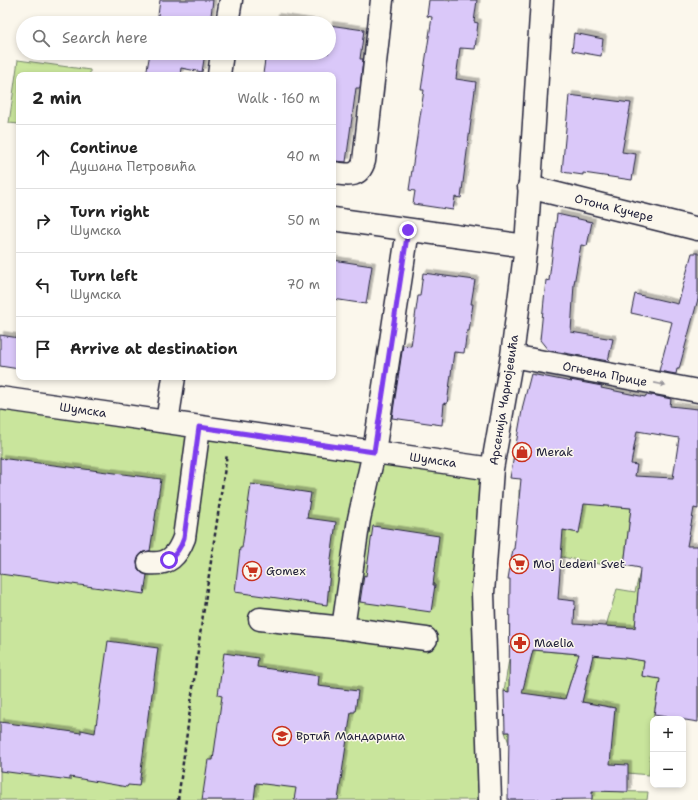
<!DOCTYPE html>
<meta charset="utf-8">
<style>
body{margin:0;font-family:"Shantell Sans",sans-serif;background:#f6f6f6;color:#222}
.controls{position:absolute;right:12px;bottom:12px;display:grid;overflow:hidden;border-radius:8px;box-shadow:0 2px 6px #0003}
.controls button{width:36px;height:36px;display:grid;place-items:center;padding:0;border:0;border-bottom:1px solid #e0e0e0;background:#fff;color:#222;font:20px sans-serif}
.stop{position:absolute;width:12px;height:12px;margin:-9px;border:3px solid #7c3aed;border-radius:50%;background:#fff}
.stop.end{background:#7c3aed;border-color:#fff;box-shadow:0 1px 4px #0008}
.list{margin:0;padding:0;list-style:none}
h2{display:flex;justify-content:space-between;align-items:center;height:52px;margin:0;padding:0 16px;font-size:17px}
h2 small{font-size:13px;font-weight:400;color:#767676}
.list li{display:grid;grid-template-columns:26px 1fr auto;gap:12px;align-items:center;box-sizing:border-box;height:64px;padding:0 16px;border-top:1px solid #e0e0e0}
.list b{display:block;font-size:15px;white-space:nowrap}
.list p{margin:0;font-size:13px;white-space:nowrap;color:#767676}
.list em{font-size:13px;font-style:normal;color:#767676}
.icon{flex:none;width:22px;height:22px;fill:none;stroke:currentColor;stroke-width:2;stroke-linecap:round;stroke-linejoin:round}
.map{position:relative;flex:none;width:698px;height:800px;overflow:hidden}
.search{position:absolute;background:#fff;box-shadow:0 2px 6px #0003;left:16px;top:16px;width:320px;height:44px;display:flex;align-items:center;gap:10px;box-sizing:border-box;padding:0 14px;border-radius:22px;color:#767676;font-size:15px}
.panel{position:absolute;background:#fff;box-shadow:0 2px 6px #0003;left:16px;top:72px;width:320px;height:308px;border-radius:8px}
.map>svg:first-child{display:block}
</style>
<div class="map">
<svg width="698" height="800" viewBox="0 0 698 800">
<defs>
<filter id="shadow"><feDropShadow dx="3.5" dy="-3.5" stdDeviation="0" flood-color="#0004"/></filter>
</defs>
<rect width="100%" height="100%" fill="#fbf7ec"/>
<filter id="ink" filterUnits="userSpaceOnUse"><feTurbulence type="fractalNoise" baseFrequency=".025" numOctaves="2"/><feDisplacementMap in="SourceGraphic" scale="8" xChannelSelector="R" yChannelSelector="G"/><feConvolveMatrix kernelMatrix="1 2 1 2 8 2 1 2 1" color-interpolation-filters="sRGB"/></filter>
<g filter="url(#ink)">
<path fill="#c9e59c" stroke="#76846c" d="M18 60 90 70V75H19V124L9 123Z
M0 405 486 474 485 800H0Z
M607 478 605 506 631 508 624 565 616 567 524 550 546 527 579 533 519 498V490L576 498Z
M641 568 698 596 638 592 636 616 641 628 606 626 617 589 635 592Z
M533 650 625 658 644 661 642 676 696 684 658 691 653 719 649 775 628 773 509 743 505 732 587 741V736L612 739 615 708 582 702 591 664 576 662 565 699 504 691 509 659 530 661Z
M592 791 648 792 647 800H592Z"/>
<path fill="#dac8f9" stroke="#22223b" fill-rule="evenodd" filter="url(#shadow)" d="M160 0H213L210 23H157Z
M429 0H477L474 22 478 23 475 49 460 48 456 79 476 82 461 198 455 197 453 210 413 204 415 191 409 190 424 90H421L432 17 427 16Z
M275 17 309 22 316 23H275Z
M329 25 364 30 360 59H363L360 88H356L346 162 333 161V75H274L263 74 266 53H329Z
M574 33 603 39 601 56 572 51Z
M150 53H205L202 72 181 68 180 75H146Z
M569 95 631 103 622 152 636 154 632 180 583 173V175L562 172Z
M557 214 592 222 587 246 581 245 574 284 571 332 613 339 608 361 548 350 540 340 546 280 549 281Z
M692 253H698V299L679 369H677L676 374 659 371 672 322 631 313 635 294 678 304Z
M333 260 372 266 366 304 333 299Z
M423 273 475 280 471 304H473L469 331H467L464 353 454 352 447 404 444 403 442 425 392 418 403 345 411 346 418 296H420Z
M0 335 19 338V369L0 366Z
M531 374 572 382 570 380 602 386 601 388 645 397 646 395 652 396V395L671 399 670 406 698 409V509L694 508 687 546H698V722L654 715 660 679 642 676 644 661 625 658 592 655H593L582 702 615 708 610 764 628 765V792L592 791V799L508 800 509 732H505L504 691 509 692 510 579H508L513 549H514L521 479 510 478 523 405ZM637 431 679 438 673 478 635 476 637 465 631 464ZM584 504 631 508 624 565 640 568 635 628 574 624 575 601 558 599 563 530 579 533ZM533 650 579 654 565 699 522 693Z
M0 458 161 479 150 551 143 552 139 556 137 562 138 569 142 573 147 575 144 594 0 574Z
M251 484 311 493 307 518 336 522 331 559 327 605 235 592 240 548H242Z
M373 526 439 536 433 585H435L431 612 360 602 364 575 366 576Z
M108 641 158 648 150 709H149L139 786 128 785 127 787 70 777V780L0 771V722L81 733V730L95 733Z
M224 653 258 658 257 667 319 676 318 686 358 691 355 712H351L338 800H294L296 788 256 783 254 800H202L208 760H213L222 696 218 695Z"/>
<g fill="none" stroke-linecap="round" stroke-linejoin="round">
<defs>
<path id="minor" d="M227 23 231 0
M219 75 222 53
M333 173C348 175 359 178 364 161L382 0
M529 187 698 229
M333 219 526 246
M408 230 374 452 359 519 343 628 426 639
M512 356 698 391
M0 398 492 469
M167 422 174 377
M149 563C169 565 177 556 184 538L199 427
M260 619 343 628
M490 800 483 593 492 469 512 356 526 246 542 0"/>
</defs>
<use href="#minor" stroke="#22223b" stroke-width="25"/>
<path stroke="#22223b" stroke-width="2.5" stroke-dasharray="4 3" stroke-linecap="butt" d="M178 800 200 635 227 454"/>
<use href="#minor" stroke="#fbf7ec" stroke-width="22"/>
</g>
<defs><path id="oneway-solid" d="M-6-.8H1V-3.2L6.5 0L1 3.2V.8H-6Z"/></defs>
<use fill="#99979c" href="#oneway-solid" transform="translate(660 384) rotate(11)"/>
</g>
<g fill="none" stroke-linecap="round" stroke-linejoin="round" filter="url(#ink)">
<path stroke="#7c3aed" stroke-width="5" d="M169 560C177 554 181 547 184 538L199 427 374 452 408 230"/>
</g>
<defs>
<symbol id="shop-ring" viewBox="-11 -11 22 22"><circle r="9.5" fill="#fbf7ec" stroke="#c8321e" stroke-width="1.5"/><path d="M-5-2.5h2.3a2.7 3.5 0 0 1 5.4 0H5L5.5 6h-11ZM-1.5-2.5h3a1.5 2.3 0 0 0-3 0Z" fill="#c8321e"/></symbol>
<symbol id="supermarket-ring" viewBox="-11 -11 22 22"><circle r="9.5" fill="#fbf7ec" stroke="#c8321e" stroke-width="1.5"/><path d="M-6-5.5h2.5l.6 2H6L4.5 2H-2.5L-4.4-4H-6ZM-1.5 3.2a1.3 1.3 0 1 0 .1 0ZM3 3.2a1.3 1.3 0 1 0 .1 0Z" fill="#c8321e"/></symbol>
<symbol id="pharmacy-ring" viewBox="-11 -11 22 22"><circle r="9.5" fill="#fbf7ec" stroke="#c8321e" stroke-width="1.5"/><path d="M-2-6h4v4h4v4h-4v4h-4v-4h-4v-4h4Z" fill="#c8321e"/></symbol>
<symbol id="school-ring" viewBox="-11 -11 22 22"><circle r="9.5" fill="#fbf7ec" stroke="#c8321e" stroke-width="1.5"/><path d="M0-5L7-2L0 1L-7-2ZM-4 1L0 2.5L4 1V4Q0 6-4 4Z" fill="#c8321e"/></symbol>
</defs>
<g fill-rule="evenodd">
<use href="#shop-ring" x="511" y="441" width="22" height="22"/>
<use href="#supermarket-ring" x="508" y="553" width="22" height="22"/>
<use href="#supermarket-ring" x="241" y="560" width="22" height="22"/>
<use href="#pharmacy-ring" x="509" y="632" width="22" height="22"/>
<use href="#school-ring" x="271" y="725" width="22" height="22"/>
</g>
<g text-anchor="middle" stroke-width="3" stroke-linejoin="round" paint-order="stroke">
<g font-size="12" fill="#22223b" stroke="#fbf7ec">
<text transform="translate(614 208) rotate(14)" y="4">Отона Кучере</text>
<text transform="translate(605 374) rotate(11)" y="4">Огњена Прице</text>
<text transform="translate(504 400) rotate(-81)" y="4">Арсенија Чарнојевића</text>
<text transform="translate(83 410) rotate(8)" y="4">Шумска</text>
<text transform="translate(433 460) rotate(8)" y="4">Шумска</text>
</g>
<g font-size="12" fill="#22223b" stroke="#fbf7ec" text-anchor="start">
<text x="536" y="456">Merak</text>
<text x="533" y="568">Moj Ledeni Svet</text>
<text x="266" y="575">Gomex</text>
<text x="534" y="647">Maelia</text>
<text x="296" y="740">Вртић Мандарина</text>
</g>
</g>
</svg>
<div class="controls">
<button>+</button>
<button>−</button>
</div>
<div class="stop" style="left:169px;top:560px"></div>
<div class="stop end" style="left:408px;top:230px"></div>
<div class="search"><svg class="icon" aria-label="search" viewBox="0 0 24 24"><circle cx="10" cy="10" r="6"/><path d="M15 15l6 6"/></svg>Search here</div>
<section class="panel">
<h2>2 min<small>Walk · 160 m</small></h2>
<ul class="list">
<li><svg class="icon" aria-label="ahead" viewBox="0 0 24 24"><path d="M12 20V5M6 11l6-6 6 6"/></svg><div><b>Continue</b><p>Душана Петровића</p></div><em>40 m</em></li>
<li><svg class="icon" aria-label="right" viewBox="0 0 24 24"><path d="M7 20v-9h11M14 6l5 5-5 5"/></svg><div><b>Turn right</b><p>Шумска</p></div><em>50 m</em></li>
<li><svg class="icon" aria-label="left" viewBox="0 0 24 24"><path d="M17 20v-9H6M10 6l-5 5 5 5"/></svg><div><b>Turn left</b><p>Шумска</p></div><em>70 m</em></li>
<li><svg class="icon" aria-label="arrive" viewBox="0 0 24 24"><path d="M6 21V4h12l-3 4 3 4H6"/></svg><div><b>Arrive at destination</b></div></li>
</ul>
</section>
</div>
